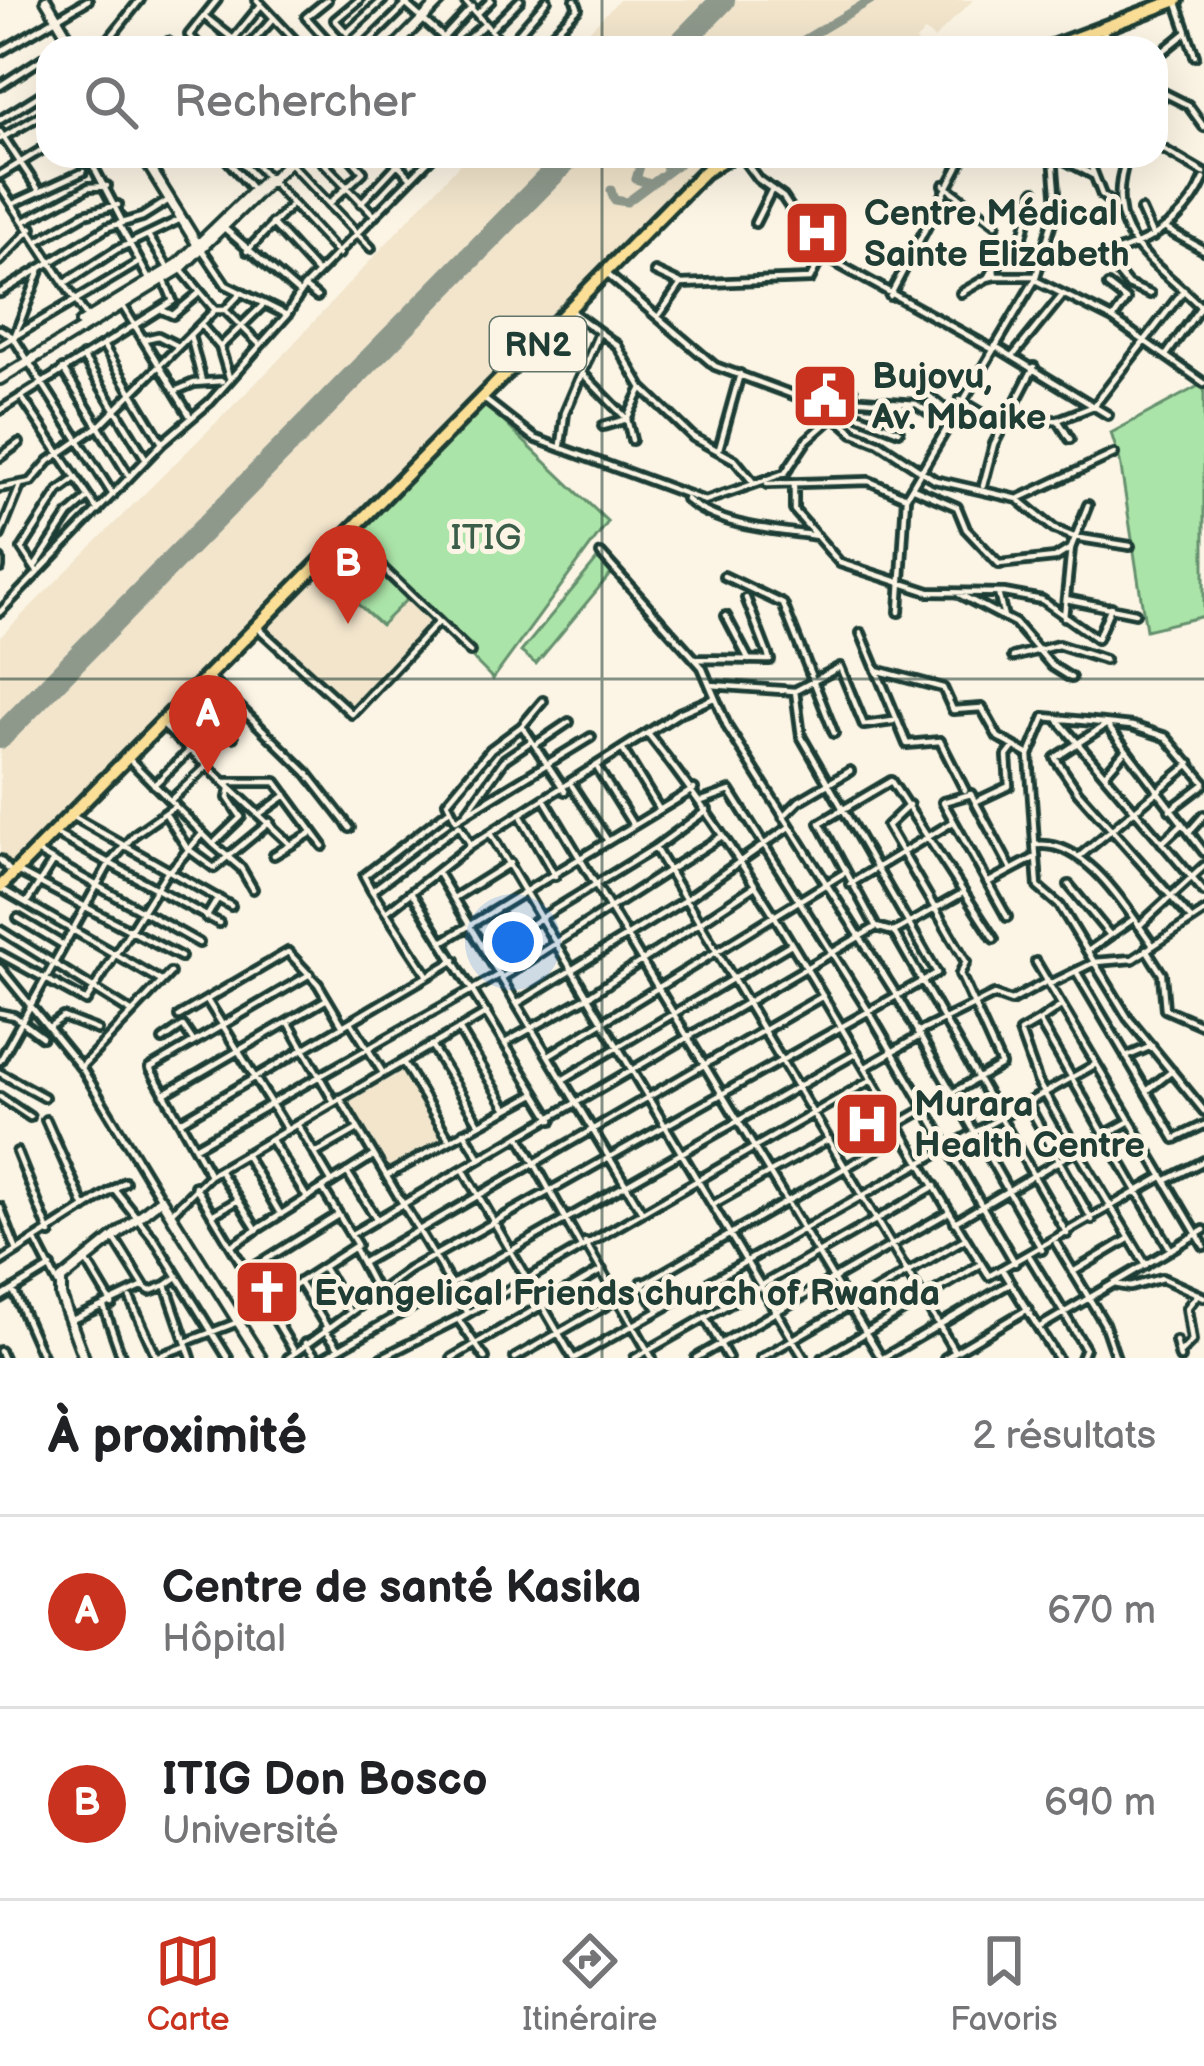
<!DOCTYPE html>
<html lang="fr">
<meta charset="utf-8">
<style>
body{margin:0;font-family:"Balsamiq Sans",sans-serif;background:#f2f2f2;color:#202124}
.you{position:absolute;left:513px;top:942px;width:42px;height:42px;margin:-30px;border:9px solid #fff;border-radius:50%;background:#1a73e8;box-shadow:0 0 0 18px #1a73e833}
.badge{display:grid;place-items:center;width:78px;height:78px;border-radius:50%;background:#c8321e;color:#fff;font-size:39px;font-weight:700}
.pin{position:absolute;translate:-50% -99px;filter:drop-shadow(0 3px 6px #0008)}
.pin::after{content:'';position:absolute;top:63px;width:42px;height:36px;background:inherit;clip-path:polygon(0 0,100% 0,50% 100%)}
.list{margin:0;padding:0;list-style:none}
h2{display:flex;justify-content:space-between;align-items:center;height:156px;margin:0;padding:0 48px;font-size:51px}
h2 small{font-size:39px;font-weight:400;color:#757577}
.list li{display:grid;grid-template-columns:78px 1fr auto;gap:36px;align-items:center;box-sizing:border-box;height:192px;padding:0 48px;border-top:3px solid #e0e0e0}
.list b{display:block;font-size:45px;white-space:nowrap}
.list p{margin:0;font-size:39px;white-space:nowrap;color:#757577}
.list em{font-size:39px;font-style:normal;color:#757577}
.icon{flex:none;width:66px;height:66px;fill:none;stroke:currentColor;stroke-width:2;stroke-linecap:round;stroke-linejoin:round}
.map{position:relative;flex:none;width:1204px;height:1358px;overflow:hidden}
.search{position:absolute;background:#fff;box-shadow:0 12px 48px #0002;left:36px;right:36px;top:36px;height:132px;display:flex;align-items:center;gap:30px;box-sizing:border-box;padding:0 42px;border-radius:36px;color:#757577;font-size:45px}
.sheet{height:540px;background:#fff}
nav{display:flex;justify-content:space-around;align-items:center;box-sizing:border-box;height:168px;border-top:3px solid #e0e0e0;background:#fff;font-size:33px;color:#757577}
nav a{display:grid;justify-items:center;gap:6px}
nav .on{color:#c8321e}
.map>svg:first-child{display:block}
</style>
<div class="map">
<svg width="1204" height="1358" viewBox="0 0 1204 1358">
<rect width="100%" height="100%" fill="#fcf5e5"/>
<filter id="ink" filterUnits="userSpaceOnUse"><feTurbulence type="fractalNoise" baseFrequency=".00833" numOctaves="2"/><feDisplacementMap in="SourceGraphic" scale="24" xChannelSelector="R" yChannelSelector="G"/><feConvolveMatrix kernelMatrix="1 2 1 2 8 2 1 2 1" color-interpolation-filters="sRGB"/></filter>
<g filter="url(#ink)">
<path fill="#f2e5cc" d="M619 0H973L934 39 925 31 916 41 924 48H572Z
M467 156H726L22 861 17 857 8 865 0 858V637L270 369Z
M347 540 435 621 351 709 262 628Z
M405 1070 445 1139 387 1169 348 1102Z"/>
<path fill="#abe4a8" stroke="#65906e" stroke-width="3" d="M1204 383V616L1146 630 1120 461 1111 433Z
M484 403 608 522 493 679 353 537Z
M348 543 408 598 381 625 321 571Z
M600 556 612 572 536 664 521 652Z"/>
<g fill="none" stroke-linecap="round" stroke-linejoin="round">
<path stroke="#8e998c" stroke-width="9" d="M790 48 871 0
M661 156 666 166H676
M640 166 636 179 650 184
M611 190 614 200 627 202 689 156"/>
<path stroke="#8e998c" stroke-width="24" d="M676 48 723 0
M0 737 570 156"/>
<defs>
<path id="street" d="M257 0 302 48
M327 0 306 17 334 48
M359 0 335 20 347 33 383 0
M401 0 455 48
M464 0 506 48 547 0
M478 13 491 0
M204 16 232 38
M492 28 520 0
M1102 29 1114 48
M1187 33 1195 56
M58 48 70 40
M102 48 140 0
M161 48 168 42 176 48
M201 48 189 35 217 0
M226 48 261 5
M247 48 274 18
M315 48 325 39
M362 48 411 0
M434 48 472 7
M457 48 485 24
M486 48 504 43
M539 48 578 8 575 0
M0 52 88 0
M1156 57 1187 32 1176 0
M0 86 48 55
M1156 89 1188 105 1204 127
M0 120 48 90
M0 132 38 189
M0 139 48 111
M1156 145 1204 173
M88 156 123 223
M224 156 254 191
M248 156 339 254
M317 156 375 216
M390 156 411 178
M741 156 758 179 783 197 822 255 992 349
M1057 156 1093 175
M1087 156 1102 195 1116 207
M1127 156C1099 238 1154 259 1204 310
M286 159 371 248
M0 175 48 146
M944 185 996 224
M0 186 86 316
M1016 202 1028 213
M15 203 83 172
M330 203 363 172 349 156
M361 203 405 156
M1141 210 1153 237
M27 220 89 187 107 186
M272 223 317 272
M755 223 772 189
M119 224 151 283
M223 227 300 294
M1166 229 1204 250
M149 237 168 268
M40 240 85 214 118 205
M203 251 226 285 287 315
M247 251 292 204
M1102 253 1128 285 1150 294
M1043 255C1103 267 1178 240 1204 179
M0 261 32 228
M181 269 215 310
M994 269 1022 240 1035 191
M655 272 681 284 810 279 822 255
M607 274 715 366 839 412
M995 276 987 278 994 269 995 276H1036
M1035 280 1113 319 1204 383
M65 283 116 250 181 219
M1108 286 1126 300 1113 319
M304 287 317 297
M0 293 108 227 142 217 169 200
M961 293 987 278
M890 296 964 156
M121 303 190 416
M162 310 173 315 199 293
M225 310 242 292
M572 312 617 345 642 388 693 437 735 460 753 482
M660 314 681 284
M201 325 220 347 229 377
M0 329 13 337 113 495
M15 335 41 268
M190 335 202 381
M145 339 158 336 178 346
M0 345 138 263
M103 345 162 443
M995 346 1108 415
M220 347 263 305
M1167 354 1204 302
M1013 356 1061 297
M83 357 146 459
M63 369 129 476
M582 373 627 419 632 440
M912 382 951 414
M175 391 194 383 222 381
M21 396 98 511
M484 399 534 438 705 501 785 473 807 440 842 409 853 390
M849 399 916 404 928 412
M960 400 1005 427
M842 409 899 431
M0 410 173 301 164 279
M834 415 854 433 879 443 935 480 1018 499 1054 529 1074 537 1130 546
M1058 420 1070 439
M1007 423 1058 420 1094 406 1184 290
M603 426 627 419 642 388
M561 445 565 413 599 333
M719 449 740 374
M0 457 19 443
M767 484 869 481 906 497
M794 486V510L840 563 929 592 1004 593 1042 600 1097 639 1111 607
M983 486 994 444 1034 367
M0 488 31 482 49 461 99 426 215 310H225L260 345
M913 488 957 507 966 529 999 564 1055 558 1071 548
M686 499C718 527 776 530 817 536
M1018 499 1114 454
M0 535 20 486
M349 536 470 652
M601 554 702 667 728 728 896 994 1042 1250
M0 559V568
M36 565 69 515 87 499
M36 570 22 549 59 491 74 480
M724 576 783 604 834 733
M998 593 1004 617
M959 594 1015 623 1052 666 1071 678
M1066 599 1135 613
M0 612 162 443 210 402 287 315 304 287 433 156
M899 612 906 497 1035 280 1057 205 1053 156
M726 616 749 660
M1064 617 1071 548 1088 505
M257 627 352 714 438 622
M861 633 907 744 940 741 965 790
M1013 657 1058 645 1105 660
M695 659 770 660 746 598
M876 670 943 688 953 710 982 708 998 737 1029 755
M210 678 307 773 350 828
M711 685 795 691 840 667 864 725 893 721
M192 696 233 737
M543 701 522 726 565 791
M1058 720 1204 892
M1107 724 1055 758 1078 792 1191 919
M522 726 491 749 447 802 456 820 591 737
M1108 726 1204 852
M165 727 291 845
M649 735C781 902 875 1096 989 1276L1162 1177
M535 745 569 722
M624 752 659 809
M128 758 213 844 241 817 228 798 230 789
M598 769 633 825
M1105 774 1125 751
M226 782H276L323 846
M1204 782 1166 737 1132 726 1045 717 1029 755 1038 887 1060 906 1128 1018 1204 1111
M154 785 189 751
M572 786 608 841
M172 799 207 766
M702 801 730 791 868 1010 1015 1263
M977 801 1009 786 1007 756 1013 748
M546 802 881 1358
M1170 810 1204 784
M467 812 505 759 530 742
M261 813 286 795
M167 816 187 848 214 868 270 822
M74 817 231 906
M783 817 799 801 850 771
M522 818 555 876
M459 825 471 845
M1189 832 1204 815
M54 833 219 923
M491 835 804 1358
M1162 843 1182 824
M213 844 241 868 253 889
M1036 845C1086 839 1126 908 1152 944
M655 848 955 1352
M37 852 199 943
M274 855 311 833
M1080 856 1190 764
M0 860 13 874
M171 870 202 834
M17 871 181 957
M438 873 642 1212
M989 882 1034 858
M850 884 953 822
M1069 885 1110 935
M0 888 161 981
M372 891 364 876 448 811
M413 895 552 1120
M454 898 510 863
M27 902 53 861
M386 912 471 845 679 713 714 698
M1007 917 943 802 971 794 1010 867
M18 918 63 945
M206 918 218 898
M1139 926 1204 866
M876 927 820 823 891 781 994 939
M0 930 131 1012
M894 932 1067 1234
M444 941 694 789
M1146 949 1162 974 1165 1009 1204 1026
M487 951 655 848 707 810
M1088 951 1132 920
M0 954 86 1001 168 870
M1036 962 1204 1246
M0 968 83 1070 161 1199
M1076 971 1175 1139 1204 1125
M428 976 372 891 459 825
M503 977 722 836
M1050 984 1095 962 1133 959 1204 912
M207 1000 286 1128
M518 1003 685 900 789 827
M1061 1006 1039 1021 1171 1250
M0 1013 14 1016 42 1037
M179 1016 288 952 318 984 343 1026
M1039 1021 1020 1032 1038 1082 1077 1150 1130 1121
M351 1022 383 1073
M289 1023 334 1102
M49 1027 63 1017 97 1030
M459 1029 507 1109
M917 1033 994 995 1011 1001 1046 982
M163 1040 183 1026 193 1041
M505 1043 589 996 755 886
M431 1045 478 1122
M549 1055 844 873
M1126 1057 1152 1046
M0 1061 109 864 135 834 175 806
M403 1062 449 1139
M81 1067 170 973
M866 1067 918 1037
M0 1073 44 1097
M564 1079 791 944
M1148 1090 1172 1071
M164 1094 327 999
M0 1097 30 1117
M340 1098 468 1313
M1028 1105 1092 1220
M46 1120 85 1208
M181 1121 455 960
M900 1123 1001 1065 960 974 966 962 887 826 909 805
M297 1124 331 1181
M464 1132 480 1158
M520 1137 580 1245
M271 1140 306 1196
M195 1147 500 974
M17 1152 50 1234
M316 1153 358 1129
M245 1154 281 1215
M463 1169 573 1358
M219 1170 257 1230
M347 1172 376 1218
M210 1175 150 1068 310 974
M388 1175 535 1094
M1167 1180 1204 1161
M195 1186 294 1351
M115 1190 155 1240 228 1358
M714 1204 829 1139
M0 1207 17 1251
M171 1213 210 1175 487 1013
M212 1215 238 1200
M955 1222 1077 1150 1146 1265
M352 1234 876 927 894 932 961 894
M36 1241 58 1284
M585 1242 652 1358
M1056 1243 1104 1323 1116 1358
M231 1246 373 1156
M354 1248 376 1290
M1030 1257 1085 1348 1081 1358
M0 1262 125 1182
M87 1262 112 1304
M362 1263 823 996
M323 1267 348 1309
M246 1272 338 1215
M1004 1272 1057 1358
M1073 1272 1130 1238
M176 1278 166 1285 191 1358
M299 1282 327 1327
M642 1282 657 1308
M1114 1284 1130 1287 1162 1278 1204 1297
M144 1287 150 1291 166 1285
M13 1290 43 1358
M0 1298 51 1267
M130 1298 157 1358
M104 1307 122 1358
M705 1317 728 1358
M458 1319 485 1358
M70 1321 144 1286 114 1238
M1040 1327 1204 1230
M324 1329 339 1348
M1176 1341 1180 1358
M186 1342 238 1322 357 1245 323 1189
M305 1343 317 1358
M0 1351 3 1358
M1179 1354 1192 1341 1187 1308 1198 1294
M153 1358 187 1346
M288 1358 409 1270 937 973 801 736 795 691
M323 1358 857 1053
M381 1358 458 1319 871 1080
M452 1358 602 1270
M515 1358 904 1134
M575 1358 1096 1064
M635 1358 935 1186
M696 1358 949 1212
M761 1358 963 1240
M823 1358 981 1264
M883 1358 1011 1283
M945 1358 1028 1309"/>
<path id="secondary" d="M46 0 68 37 84 48
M394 48 441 0
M143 156 199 247
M81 323 178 264 267 178
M0 379 181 268 295 156
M84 1358 61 1296V1280L161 1199 261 1358"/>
<path id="highway" d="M1049 48 1177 0
M0 887 704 172 730 156"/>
</defs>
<use href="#street" stroke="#1f3d34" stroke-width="14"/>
<use href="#secondary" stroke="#1f3d34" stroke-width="16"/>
<use href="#highway" stroke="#1f3d34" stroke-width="20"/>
<use href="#street" stroke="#fcf5e5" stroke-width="4.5"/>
<use href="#secondary" stroke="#fcf5e5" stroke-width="8"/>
<use href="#highway" stroke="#fbdf96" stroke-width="10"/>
</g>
</g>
<path fill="none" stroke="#1f3d34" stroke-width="3" stroke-opacity="0.55" d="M602 0V48M602 156V1358M0 679H1204"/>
<defs>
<symbol id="hospital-square" viewBox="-11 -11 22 22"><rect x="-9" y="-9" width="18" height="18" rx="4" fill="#c8321e" stroke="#fcf5e5"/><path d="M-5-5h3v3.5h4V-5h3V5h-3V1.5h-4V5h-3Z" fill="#fff"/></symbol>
<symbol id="civic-square" viewBox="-11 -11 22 22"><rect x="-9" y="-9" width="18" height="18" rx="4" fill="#c8321e" stroke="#fcf5e5"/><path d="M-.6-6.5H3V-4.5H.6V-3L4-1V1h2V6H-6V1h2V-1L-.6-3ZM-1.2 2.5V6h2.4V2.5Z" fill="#fff"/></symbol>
<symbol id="church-square" viewBox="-11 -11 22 22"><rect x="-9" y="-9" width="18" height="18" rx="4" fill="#c8321e" stroke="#fcf5e5"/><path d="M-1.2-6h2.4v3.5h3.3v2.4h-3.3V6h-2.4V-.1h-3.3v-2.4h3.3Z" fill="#fff"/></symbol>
</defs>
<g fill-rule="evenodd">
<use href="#hospital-square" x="779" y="195" width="76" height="76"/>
<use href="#civic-square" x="787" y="358" width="76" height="76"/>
<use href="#hospital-square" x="829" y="1086" width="76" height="76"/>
<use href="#church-square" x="229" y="1254" width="76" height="76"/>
</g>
<g text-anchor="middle" stroke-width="10" stroke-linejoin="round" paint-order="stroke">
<rect fill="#fcf5e5" stroke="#617469" stroke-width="3" x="490" y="317" width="96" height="54" rx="9"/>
<g font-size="33" font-weight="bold" fill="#1f3d34">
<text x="538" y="356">RN2</text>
</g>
<g font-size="36" font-weight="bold" fill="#1f3d34" stroke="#fcf5e5" text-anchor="start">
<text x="864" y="225">Centre Médical<tspan x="864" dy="41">Sainte Elizabeth</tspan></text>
<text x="872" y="388">Bujovu,<tspan x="872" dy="41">Av. Mbaike</tspan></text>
<text x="914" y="1116">Murara<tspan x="914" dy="41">Health Centre</tspan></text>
<text x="314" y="1305">Evangelical Friends church of Rwanda</text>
</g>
<g font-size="36" fill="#3b5e4b" stroke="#fcf5e5">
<text x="486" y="549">ITIG</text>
</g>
</g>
</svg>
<div class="you"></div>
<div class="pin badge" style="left:208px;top:774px">A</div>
<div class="pin badge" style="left:348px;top:624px">B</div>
<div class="search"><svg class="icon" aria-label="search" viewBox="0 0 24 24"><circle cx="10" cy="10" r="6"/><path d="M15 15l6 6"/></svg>Rechercher</div>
</div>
<section class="sheet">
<h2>À proximité<small>2 résultats</small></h2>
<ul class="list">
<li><span class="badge">A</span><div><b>Centre de santé Kasika</b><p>Hôpital</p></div><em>670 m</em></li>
<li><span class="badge">B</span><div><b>ITIG Don Bosco</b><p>Université</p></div><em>690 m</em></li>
</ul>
</section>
<nav>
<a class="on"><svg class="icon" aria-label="map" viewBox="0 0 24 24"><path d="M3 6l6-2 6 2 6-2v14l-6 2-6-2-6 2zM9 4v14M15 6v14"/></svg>Carte</a>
<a><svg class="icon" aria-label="directions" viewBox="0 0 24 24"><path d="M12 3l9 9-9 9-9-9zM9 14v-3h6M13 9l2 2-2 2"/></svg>Itinéraire</a>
<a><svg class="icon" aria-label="saved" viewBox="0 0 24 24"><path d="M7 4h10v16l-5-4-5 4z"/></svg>Favoris</a>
</nav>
